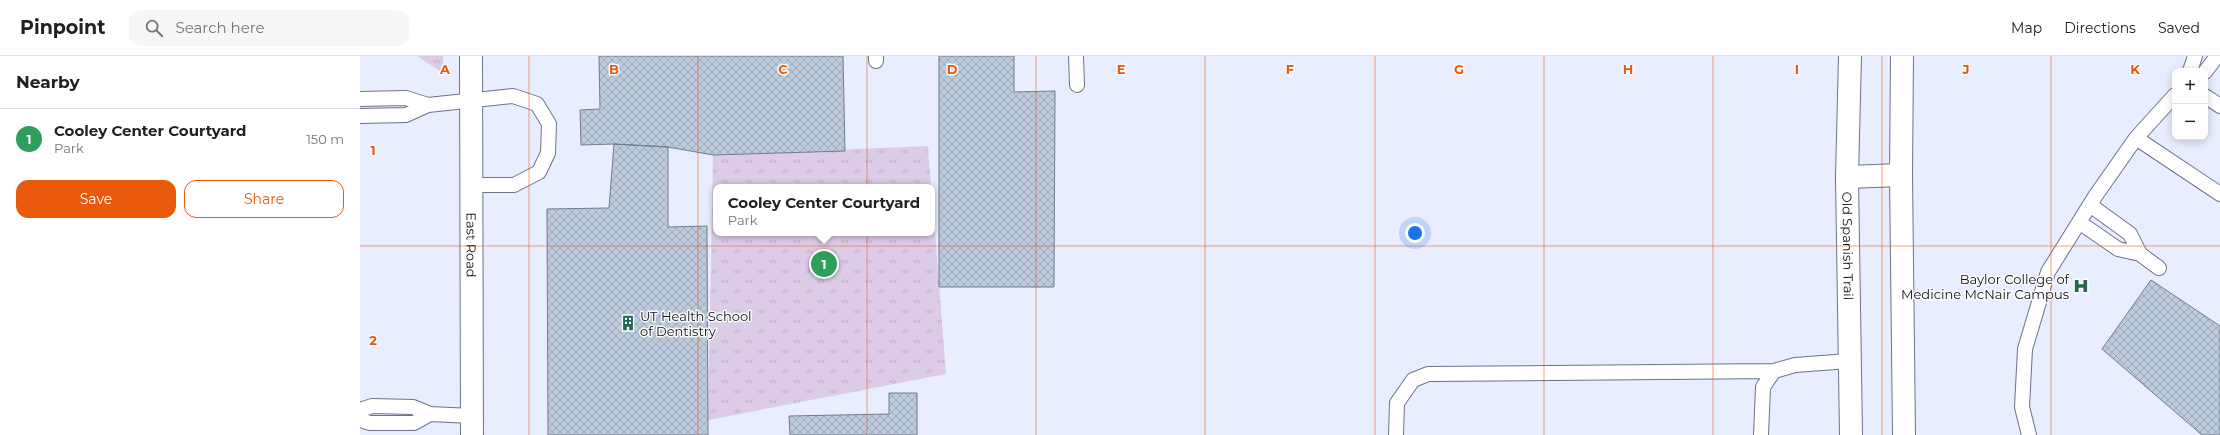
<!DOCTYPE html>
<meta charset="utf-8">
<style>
body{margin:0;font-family:Montserrat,sans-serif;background:#f6f6f6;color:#202124}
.controls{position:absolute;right:12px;top:12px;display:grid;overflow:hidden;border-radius:8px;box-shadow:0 2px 10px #0003}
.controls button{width:36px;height:36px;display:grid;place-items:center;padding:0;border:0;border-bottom:1px solid #e0e0e0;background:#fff;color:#202124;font:20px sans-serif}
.you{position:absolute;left:1055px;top:177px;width:14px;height:14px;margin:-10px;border:3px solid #fff;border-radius:50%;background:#1a73e8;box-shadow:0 0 0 6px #1a73e833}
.badge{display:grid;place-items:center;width:26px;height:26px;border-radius:50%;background:#ea580c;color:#fff;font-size:13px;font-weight:700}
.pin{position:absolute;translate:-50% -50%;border:2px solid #fff;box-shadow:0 1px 4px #0006}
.popup{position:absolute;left:353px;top:128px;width:222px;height:52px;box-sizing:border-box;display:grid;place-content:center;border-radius:8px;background:#fff;filter:drop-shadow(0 1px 3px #0005);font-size:13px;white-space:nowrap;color:#757577}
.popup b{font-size:15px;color:#202124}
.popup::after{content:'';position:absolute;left:50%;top:100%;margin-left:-8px;border:8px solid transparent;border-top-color:#fff}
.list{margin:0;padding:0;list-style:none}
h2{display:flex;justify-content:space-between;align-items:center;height:52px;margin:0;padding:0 16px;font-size:17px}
h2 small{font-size:13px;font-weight:400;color:#757577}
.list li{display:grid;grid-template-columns:26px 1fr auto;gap:12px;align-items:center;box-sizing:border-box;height:60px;padding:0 16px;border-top:1px solid #e0e0e0}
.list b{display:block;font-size:15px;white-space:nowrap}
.list p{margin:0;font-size:13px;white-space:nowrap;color:#757577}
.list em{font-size:13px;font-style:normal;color:#757577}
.actions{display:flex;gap:8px;padding:12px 16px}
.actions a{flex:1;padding:9px 0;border:1px solid #ea580c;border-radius:12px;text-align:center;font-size:14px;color:#ea580c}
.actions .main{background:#ea580c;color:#fff}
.icon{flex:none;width:22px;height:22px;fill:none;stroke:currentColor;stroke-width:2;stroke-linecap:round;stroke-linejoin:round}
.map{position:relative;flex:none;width:1860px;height:379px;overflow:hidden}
header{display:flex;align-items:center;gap:24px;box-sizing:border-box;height:56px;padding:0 20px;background:#fff;border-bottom:1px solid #e0e0e0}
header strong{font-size:19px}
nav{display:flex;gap:22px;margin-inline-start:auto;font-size:14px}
.search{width:280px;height:36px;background:#f6f6f6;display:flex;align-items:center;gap:10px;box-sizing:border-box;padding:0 14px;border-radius:12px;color:#757577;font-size:15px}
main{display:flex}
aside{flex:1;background:#fff}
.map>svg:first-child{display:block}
</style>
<header>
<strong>Pinpoint</strong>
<div class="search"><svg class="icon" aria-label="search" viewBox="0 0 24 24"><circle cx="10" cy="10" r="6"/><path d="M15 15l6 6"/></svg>Search here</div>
<nav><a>Map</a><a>Directions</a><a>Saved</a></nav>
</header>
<main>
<aside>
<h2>Nearby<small></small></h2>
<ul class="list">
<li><span class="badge" style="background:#2e9e5b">1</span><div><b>Cooley Center Courtyard</b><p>Park</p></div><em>150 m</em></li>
</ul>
<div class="actions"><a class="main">Save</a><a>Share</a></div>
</aside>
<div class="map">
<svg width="1860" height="379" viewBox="0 0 1860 379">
<defs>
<pattern id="park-tufts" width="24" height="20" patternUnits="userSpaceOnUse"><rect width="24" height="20" fill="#ddcce7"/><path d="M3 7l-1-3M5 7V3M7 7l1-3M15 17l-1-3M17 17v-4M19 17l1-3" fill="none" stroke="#bdaec6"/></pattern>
<pattern id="building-cross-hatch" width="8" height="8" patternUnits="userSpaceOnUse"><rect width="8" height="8" fill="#bbcadc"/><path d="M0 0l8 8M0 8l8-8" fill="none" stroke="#a0acbc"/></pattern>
</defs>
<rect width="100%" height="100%" fill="#e8edff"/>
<path fill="url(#park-tufts)" d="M57 0H83V17Z
M568 90 571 131H356V177H572V138L586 318 348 364 353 99Z"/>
<path fill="url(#building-cross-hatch)" stroke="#707d8e" d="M239 0H483L485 95 353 99 308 91 254 88 221 89 220 54 240 53Z
M579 0H654V36L695 35 694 231H579Z
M254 88 308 91V171L347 170 348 379H188L187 153 249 152Z
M1791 224 1860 270V379H1842L1742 293Z
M529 337H557V379H430L429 360 529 358Z"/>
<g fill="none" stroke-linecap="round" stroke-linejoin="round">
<defs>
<path id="service" d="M516 0V5
M716 0 717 29
M1830 15 1835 0
M1845 16 1857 0
M1845 40 1860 50
M0 43 46 42 68 49
M0 60 46 59 68 49 153 40 177 48 189 68 188 97 179 116 154 129H111
M1776 82 1860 138
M1730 149 1770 178 1780 198 1799 212
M1719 166 1758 193 1780 198
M0 354 12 350 53 351 70 358 112 360
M0 364 10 367H54L70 358
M1036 379 1037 347 1053 324 1068 318 1414 315
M1401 379 1403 331 1414 315 1435 309 1489 305
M1669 379 1662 351 1665 293 1688 216 1736 139 1776 82 1815 39"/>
<g id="minor">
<path id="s1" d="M111 0 112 379"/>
</g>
<g id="primary">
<path id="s2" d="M1490 0 1487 121 1491 379"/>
<path d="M1542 0 1541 119 1544 379"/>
<path d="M1487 121 1541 119"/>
</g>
</defs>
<use href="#service" stroke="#6d7386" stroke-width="16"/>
<use href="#minor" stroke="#6d7386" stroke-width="24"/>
<use href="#primary" stroke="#6d7386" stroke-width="24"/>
<use href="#service" stroke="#fff" stroke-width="14"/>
<use href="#minor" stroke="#fff" stroke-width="22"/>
<use href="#primary" stroke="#fff" stroke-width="22"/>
</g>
<path fill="none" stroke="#e8590c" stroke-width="1" stroke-opacity="0.55" d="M169 0V379M338 0V379M507 0V379M676 0V379M845 0V379M1015 0V379M1184 0V379M1353 0V379M1522 0V379M1691 0V379M0 190H1860"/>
<defs>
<symbol id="hospital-bare" viewBox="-9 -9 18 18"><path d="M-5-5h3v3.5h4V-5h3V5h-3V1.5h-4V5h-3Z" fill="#256554" stroke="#fbfbfb" stroke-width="2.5" paint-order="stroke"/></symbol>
<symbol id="building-bare" viewBox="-9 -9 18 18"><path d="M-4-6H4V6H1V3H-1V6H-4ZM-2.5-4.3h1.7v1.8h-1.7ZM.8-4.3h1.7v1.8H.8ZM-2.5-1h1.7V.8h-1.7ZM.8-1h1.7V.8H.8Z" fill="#256554" stroke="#fbfbfb" stroke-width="2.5" paint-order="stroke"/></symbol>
</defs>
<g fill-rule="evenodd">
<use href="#hospital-bare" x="1710" y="219" width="22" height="22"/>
<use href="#building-bare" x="257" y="256" width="22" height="22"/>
</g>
<g text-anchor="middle" stroke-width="3" stroke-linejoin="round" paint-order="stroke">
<g font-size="13" fill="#101219" stroke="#fbfbfb">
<text dy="5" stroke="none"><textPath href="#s1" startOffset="189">East Road</textPath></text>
<text dy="5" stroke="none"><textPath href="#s2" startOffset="190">Old Spanish Trail</textPath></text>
</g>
<g font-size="13" fill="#101219" stroke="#fbfbfb" text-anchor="end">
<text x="1709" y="228">Baylor College of<tspan x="1709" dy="15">Medicine McNair Campus</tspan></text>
<text x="280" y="265" text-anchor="start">UT Health School<tspan x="280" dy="15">of Dentistry</tspan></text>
</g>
</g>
<g font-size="13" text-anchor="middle" font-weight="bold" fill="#e8590c" stroke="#fbfbfb" stroke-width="3" stroke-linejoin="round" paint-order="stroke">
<text x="85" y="18">A</text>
<text x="254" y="18">B</text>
<text x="423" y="18">C</text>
<text x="592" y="18">D</text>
<text x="761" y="18">E</text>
<text x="930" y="18">F</text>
<text x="1099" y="18">G</text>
<text x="1268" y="18">H</text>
<text x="1437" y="18">I</text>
<text x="1606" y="18">J</text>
<text x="1775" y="18">K</text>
<text x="13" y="99">1</text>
<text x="13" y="289">2</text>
</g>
</svg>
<div class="controls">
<button>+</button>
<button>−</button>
</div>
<div class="you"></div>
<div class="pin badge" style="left:464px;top:208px;background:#2e9e5b">1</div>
<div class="popup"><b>Cooley Center Courtyard</b>Park</div>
</div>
</main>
